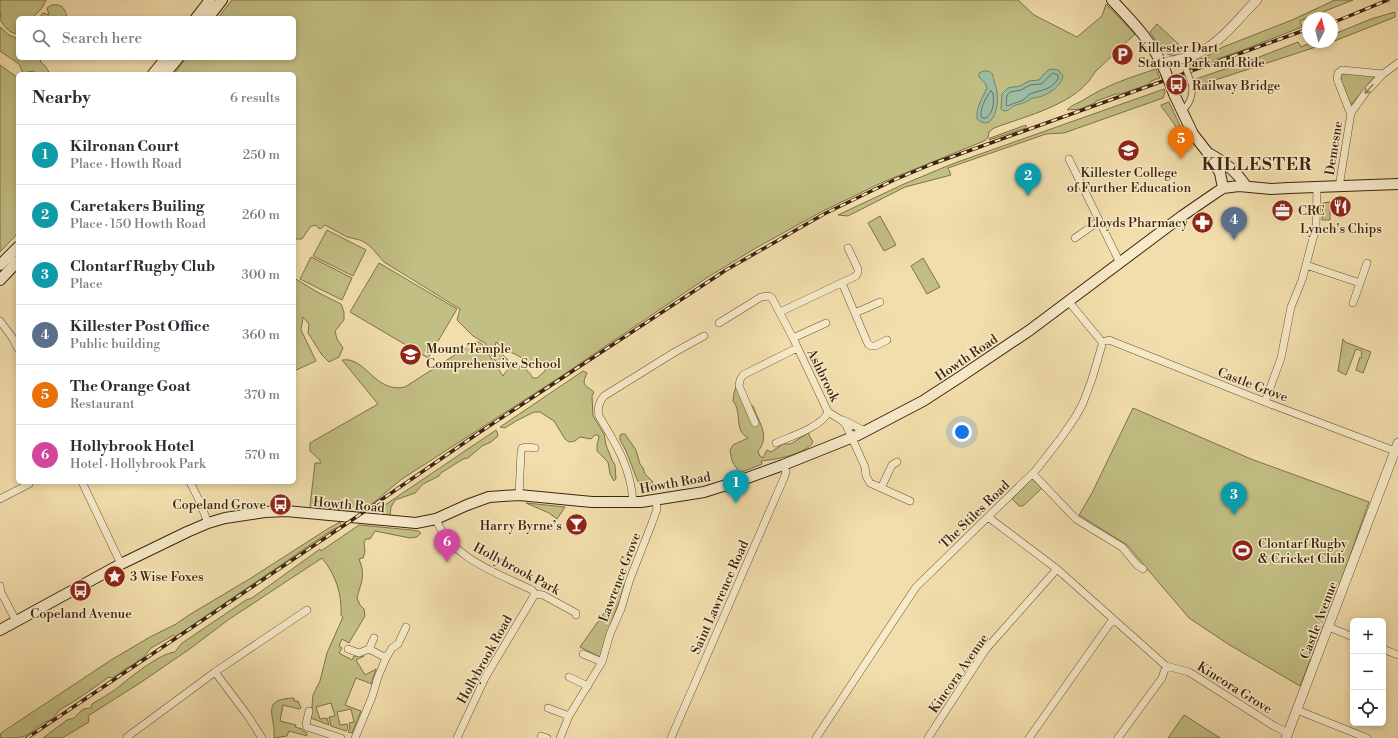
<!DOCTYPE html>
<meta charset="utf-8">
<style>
body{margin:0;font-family:"Libre Bodoni",serif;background:#f2f2f3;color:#2b2b33}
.controls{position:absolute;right:12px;bottom:12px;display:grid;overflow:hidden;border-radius:6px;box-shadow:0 2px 6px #0003}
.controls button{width:36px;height:36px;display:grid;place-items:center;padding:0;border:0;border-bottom:1px solid #e1e1e2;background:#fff;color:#2b2b33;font:20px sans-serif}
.compass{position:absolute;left:1302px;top:12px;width:36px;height:36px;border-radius:50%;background:#fff;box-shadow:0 2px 6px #0003;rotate:7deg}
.you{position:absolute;left:962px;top:432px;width:14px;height:14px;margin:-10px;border:3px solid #fff;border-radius:50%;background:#1a73e8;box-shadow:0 0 0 6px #1a73e833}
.badge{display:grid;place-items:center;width:26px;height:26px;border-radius:50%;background:#db2777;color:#fff;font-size:13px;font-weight:700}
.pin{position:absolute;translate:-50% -33px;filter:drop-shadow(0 1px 2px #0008)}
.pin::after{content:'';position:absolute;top:21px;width:14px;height:12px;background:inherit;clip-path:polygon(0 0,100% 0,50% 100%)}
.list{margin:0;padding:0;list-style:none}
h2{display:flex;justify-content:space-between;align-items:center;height:52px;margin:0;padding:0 16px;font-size:17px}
h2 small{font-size:13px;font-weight:400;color:#7c7c81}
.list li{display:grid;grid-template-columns:26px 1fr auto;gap:12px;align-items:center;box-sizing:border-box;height:60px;padding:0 16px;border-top:1px solid #e1e1e2}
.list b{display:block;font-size:15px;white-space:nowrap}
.list p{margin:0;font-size:13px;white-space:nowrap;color:#7c7c81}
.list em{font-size:13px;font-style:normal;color:#7c7c81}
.icon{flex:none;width:22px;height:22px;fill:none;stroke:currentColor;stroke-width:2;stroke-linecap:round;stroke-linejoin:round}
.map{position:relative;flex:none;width:1398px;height:738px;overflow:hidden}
.search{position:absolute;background:#fff;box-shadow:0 2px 6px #0003;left:16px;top:16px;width:280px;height:44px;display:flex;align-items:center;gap:10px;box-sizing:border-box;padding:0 14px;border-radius:6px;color:#7c7c81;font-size:15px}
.panel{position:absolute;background:#fff;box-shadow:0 2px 6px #0003;left:16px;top:72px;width:280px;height:412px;border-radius:6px}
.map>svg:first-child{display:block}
</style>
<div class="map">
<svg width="1398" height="738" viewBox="0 0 1398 738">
<rect width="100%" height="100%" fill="#f2deac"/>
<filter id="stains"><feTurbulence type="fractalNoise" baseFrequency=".005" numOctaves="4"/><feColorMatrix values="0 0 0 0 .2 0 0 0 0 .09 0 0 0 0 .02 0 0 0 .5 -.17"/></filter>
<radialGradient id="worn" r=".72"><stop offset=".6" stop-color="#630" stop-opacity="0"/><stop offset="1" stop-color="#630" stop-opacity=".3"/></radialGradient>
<path fill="#c2bf84" stroke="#80714a" d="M0 0H46L42 8 32 18H18V34C8 33 5 26 0 20L1 12 0 13Z
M232 0H1018L1034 15 1077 37 1102 16 1106 4 1135 34 1095 72C1078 104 1026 116 994 128L989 132 988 138 984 141 883 182 821 212 756 248 708 277 557 379 402 479C388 490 376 502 361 512L310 506 315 463H321L319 459 310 451V443L378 404 342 360C366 356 375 394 405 387L475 342H479L482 344 503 376C511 361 525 364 533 378H537L546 370 538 363 532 364 515 354 507 351 496 342 495 347 508 360 505 366 499 364 494 359 489 351 485 343 473 336 457 320 460 309 384 262 372 248 366 243 360 240 347 237 325 225 320 229 315 225 310 227 302 239H294V74H174L186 58H294V18H218Z
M1335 0H1353L1300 21 1302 27 1243 50 1189 69V66L1192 62 1209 55 1223 47 1292 20Z
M52 5C62 3 66 10 67 18H39L43 13 49 15 47 8Z
M1395 12V17L1332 42V35L1371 19Z
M1157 24 1188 53C1163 61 1163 49 1150 32Z
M0 27 9 35 18 39V58H43L40 61 46 67 50 74H35L34 71 23 73 19 64 0 51Z
M1298 42 1301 47 1313 42H1331L1194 87 1195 85 1193 80 1254 59Z
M0 65 18 78V233L0 252Z
M1156 69 1160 78 1151 81 1149 84 1121 94H1116L1096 101 1095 103 1080 109 1067 110C1071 105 1079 103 1085 99 1107 85 1131 77 1156 69Z
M1347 73 1373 76 1374 77 1352 104H1350L1341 81V75Z
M1164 89 1165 92 1163 98 1064 133 1046 134 948 168 951 175 905 187 848 216 838 215 904 184 952 164Z
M1169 102 1182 130 1180 133 1170 118 1161 106V105Z
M1026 125V128L989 140 990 138Z
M1330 202V220H1322L1323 203Z
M880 216 896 245 884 251 868 223Z
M327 230 366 250 353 276 313 256Z
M311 257 352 278 342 300 300 279Z
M923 258 940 287 927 294 911 266Z
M379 263 457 309 428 358 350 312Z
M294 278 319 293 341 304 344 312V320L335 331 337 339 343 348 339 357 329 362 322 355 308 333 309 324 303 317 301 330 316 361 294 371Z
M1343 339 1345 342 1371 352 1363 373 1356 370 1360 357 1361 358 1362 356 1361 355 1362 351 1356 349 1346 375 1338 371Z
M583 371 587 373C586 375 584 380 584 382 585 387 591 389 594 392L592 396 593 416 604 434 606 445 612 460 615 465 616 479 614 481 610 474 608 462 597 451V445L599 437 598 435H595L591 439 580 437 575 441 569 442 565 439 554 421 540 412H534L516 421 505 428 500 427Z
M736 387 743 401 753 406C758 421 771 436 758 451L760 456 763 458 767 450 771 452 783 444H791L808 433 813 442C807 454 774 460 761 461L762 464 742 472H739L732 461 730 450 733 445 748 438C733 430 743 413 733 401L734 393Z
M1133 408 1251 459 1369 502 1336 595 1300 686 1228 644 1189 618 1127 545 1079 515 1092 493Z
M496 430 497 432 498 436 491 442 482 446 468 458 463 459 441 473 439 476 423 484 415 493 395 500 391 507 390 516C384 516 382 510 376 511Z
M622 434H625L636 450 640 464 643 468 645 474 652 481 654 487 652 492C649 493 646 493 643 491 639 487 629 457 625 449 623 444 619 441 620 435Z
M1032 479 1042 488 1023 506H1019L1012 499Z
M526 503 565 507 557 519 549 513Z
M340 522 341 526 332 530 175 637 174 635 151 648 144 657 112 678 109 677C93 688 78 700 61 709 58 711 55 717 50 720 48 721 44 722 42 724 35 728 30 735 22 737 15 738 7 738 0 738L1 733 111 660 150 637 176 624 189 615 251 578 329 528Z
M359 525 412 530 418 531 421 533 417 537 410 538 375 531 370 539H366L364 542 365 552 363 558 359 559C366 576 361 582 357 598L360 605 364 609 365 616 349 643 342 639 339 646 342 648 339 653 352 660 354 656H364L356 660 365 675 376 669V670L372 680V684L356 678 345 705 361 711 352 733 348 732 350 728 349 723 354 722 351 709 337 712 340 725 347 724 348 728 346 731 331 726 329 717 335 716 331 703 316 707 320 719 327 718 329 725 311 718 313 695 320 681 327 653 343 617 341 615C342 594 336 575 322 558L228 620 191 648 143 681 88 716 89 722 62 738H43L67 720 74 718 83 709 91 708 92 704C100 699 109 694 116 689 128 679 160 653 175 652L181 644 188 639 246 600 252 598 320 549 321 551Z
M626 582C618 607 607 631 600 657L580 647Z
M294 698V701H298L301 708 299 709 283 705 280 721 296 725 295 727 302 729 303 731 307 733V736L289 731 287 736 274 738C276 716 259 699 294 698Z
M1184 715 1220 738H1168Z"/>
<path fill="#9cbda4" stroke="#767f68" d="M1053 69 1058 70 1063 76C1061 88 1043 98 1032 98 1026 103 1023 103 1016 105 1011 107 1010 111 1004 111L1001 109 1002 94 1008 88 1020 86 1029 81 1039 80 1048 70Z
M984 71C986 71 989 71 990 72 994 74 993 78 994 81 995 85 997 89 997 93 999 104 994 133 977 119 976 107 982 99 987 88L985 83 979 77V73Z"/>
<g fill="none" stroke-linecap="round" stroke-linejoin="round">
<path stroke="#6c705a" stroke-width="1" d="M1053 73 1058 75V79C1051 90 1041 90 1030 94 1027 95 1026 99 1023 100 1017 103 1015 102 1008 106L1006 105 1007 95 1010 92 1021 90 1030 85 1041 84Z
M991 91 993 93C994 102 994 112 986 118H983L981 117C980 108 986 97 991 91Z"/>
<defs>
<path id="pedestrian" d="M1182 111C1190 104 1193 95 1192 85"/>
<path id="minor" d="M1351 113 1349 110 1337 79 1338 73 1342 70 1383 74
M1069 159 1120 263
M1339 187 1351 113 1366 92 1383 74 1398 63
M1075 238 1099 221
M1306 265 1360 283
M842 283 868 344 871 346H875L887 340
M1353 303 1367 263
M780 312 856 276 858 272V269L848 248
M855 313 880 302
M0 321 12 337 18 349
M719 323 761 297 769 296 772 298 793 338 828 412 841 420 846 425 865 467 866 476 870 483 910 501
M793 338 826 323
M1102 342 1109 340 1265 402 1395 451
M1265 402 1281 358 1291 307 1302 280 1316 227 1317 188
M843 420 865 431
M755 423 739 386 740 380 743 375 797 348
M776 443C790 437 823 426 828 412
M1033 474 1076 519 1122 547 1137 565 1143 569
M82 482 121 564
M190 482 199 500 208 523
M881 488 892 465 897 462
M519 495 521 452 522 448 527 447 535 448
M0 499 29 484
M633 502C631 468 616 444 599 416 597 408 599 402 604 396L675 352 704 336
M988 517 1057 569 1166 666 1189 672 1274 726 1288 733
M436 519C451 558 497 573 532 590L535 594 543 595 576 613V615
M0 586 1 592 16 621
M1329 627 1353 637
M348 649 359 653 369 649 386 658
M369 649 374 638
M1383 649 1398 655
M583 654 602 662
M215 672 248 716 262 738
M569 677 588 686
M548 708 569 716
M1297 710 1367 738
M309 711 306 724 307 727 341 738
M541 736 547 738
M127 737 215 672 307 610
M355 738 372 697 378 677 386 658 392 648 398 644 406 627
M457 738 485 678 535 594
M560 738 569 716 602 662 610 634 621 609 630 579 652 523 657 509 656 500
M671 738 784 478 786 472 783 465
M816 738 916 587 1036 470 1061 438 1076 416 1083 403 1092 379 1102 345V342L1069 302
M928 738 986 649 1057 569
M1029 738 1113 619
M1118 738 1162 678 1166 666"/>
<path id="tertiary" d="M1162 63C1215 55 1223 34 1257 0
M1286 738 1398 443"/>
<path id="secondary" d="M1112 0C1133 22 1154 44 1166 73
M196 18 210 0
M208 18 222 0
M153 74 166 58
M165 74 178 58
M1174 94 1193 134 1208 153 1220 173 1223 188
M1210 154C1225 162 1237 172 1246 186
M0 265 18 247
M0 280 18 261
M0 630 121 564 187 532 208 523 225 518 265 512 286 511 416 523 436 519 467 505 489 497 519 495 592 502H641L704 492 739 481 783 465 858 435 923 401 960 377 1030 330 1182 216 1214 194 1223 188 1239 186 1271 189 1289 188 1398 184"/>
</defs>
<use href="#pedestrian" stroke="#6a5236" stroke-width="7"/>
<use href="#minor" stroke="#6a5236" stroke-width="8"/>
<use href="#tertiary" stroke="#6a5236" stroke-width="10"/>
<use href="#secondary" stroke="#3d230f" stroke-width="12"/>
<use href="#pedestrian" stroke="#f7eac9" stroke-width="5.5"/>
<use href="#minor" stroke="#f7eac9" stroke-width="7"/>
<use href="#tertiary" stroke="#f7eac9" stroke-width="9"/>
<use href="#secondary" stroke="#f7eac9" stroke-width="10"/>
<defs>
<path id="rail" d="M1332 23 1388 0
M27 738 349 522 480 432 726 270 824 214 894 180 932 164 1308 29"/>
</defs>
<use href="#rail" stroke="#3d230f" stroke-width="3.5"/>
<use href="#rail" stroke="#f7eac9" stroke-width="2" stroke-dasharray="6" stroke-linecap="butt"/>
<defs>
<path id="pedestrian-bridge" d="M1186 69 1192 85"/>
<path id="secondary-bridge" d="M1166 73 1174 94"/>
</defs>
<use href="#pedestrian-bridge" stroke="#6a5236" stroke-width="7" stroke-linecap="butt"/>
<use href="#secondary-bridge" stroke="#3d230f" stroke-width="12" stroke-linecap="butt"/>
<use href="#pedestrian-bridge" stroke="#f7eac9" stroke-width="5.5"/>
<use href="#secondary-bridge" stroke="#f7eac9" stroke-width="10"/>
</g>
<defs><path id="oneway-shaft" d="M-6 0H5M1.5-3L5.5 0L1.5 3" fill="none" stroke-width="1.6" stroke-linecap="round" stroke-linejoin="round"/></defs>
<use stroke="#9a866c" href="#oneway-shaft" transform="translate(1369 89) rotate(132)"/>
<defs>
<symbol id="parking-disc" viewBox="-11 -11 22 22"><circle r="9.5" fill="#8f2418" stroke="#f7eac9"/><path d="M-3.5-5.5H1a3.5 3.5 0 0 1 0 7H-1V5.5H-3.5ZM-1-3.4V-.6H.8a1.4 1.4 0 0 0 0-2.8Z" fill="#fff"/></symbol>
<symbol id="bus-disc" viewBox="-11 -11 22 22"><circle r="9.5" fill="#8f2418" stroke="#f7eac9"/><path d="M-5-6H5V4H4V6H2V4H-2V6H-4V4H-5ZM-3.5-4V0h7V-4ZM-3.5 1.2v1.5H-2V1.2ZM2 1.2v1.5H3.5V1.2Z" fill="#fff"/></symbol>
<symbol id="university-disc" viewBox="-11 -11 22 22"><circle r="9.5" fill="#8f2418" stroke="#f7eac9"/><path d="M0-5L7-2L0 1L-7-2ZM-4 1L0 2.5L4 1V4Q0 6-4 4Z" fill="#fff"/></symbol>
<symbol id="restaurant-disc" viewBox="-11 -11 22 22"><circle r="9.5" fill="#8f2418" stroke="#f7eac9"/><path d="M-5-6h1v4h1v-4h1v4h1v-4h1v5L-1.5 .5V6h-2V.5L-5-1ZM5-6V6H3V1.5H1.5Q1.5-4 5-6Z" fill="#fff"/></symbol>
<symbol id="office-disc" viewBox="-11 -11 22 22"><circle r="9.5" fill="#8f2418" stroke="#f7eac9"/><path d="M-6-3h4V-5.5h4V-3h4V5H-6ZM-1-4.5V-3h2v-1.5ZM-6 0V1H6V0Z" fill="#fff"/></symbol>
<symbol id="pharmacy-disc" viewBox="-11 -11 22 22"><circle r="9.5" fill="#8f2418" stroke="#f7eac9"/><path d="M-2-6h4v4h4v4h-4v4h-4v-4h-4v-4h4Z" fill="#fff"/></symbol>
<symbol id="school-disc" viewBox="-11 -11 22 22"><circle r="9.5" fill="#8f2418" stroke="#f7eac9"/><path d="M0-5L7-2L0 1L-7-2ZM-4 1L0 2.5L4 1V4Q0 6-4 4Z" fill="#fff"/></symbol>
<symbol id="bar-disc" viewBox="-11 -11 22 22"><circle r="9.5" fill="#8f2418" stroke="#f7eac9"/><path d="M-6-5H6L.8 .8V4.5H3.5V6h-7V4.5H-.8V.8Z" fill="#fff"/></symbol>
<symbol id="stadium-disc" viewBox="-11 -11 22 22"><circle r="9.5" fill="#8f2418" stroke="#f7eac9"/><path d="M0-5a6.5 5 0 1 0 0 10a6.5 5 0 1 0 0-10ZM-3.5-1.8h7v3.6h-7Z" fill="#fff"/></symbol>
<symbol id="sight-disc" viewBox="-11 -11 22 22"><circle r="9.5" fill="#8f2418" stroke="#f7eac9"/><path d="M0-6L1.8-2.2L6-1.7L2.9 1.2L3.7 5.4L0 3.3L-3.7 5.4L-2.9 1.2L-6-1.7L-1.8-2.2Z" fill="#fff"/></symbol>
</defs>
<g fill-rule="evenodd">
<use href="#parking-disc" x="1110" y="42" width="25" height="25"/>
<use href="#bus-disc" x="1164" y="72" width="25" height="25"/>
<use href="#university-disc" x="1116" y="138" width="25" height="25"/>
<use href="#restaurant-disc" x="1328" y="194" width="25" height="25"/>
<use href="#office-disc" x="1270" y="198" width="25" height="25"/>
<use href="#pharmacy-disc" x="1190" y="210" width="25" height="25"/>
<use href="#school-disc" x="398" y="342" width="25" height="25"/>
<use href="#bus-disc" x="268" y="492" width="25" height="25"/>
<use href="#bar-disc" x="564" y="512" width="25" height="25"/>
<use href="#stadium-disc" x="1230" y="538" width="25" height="25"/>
<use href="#sight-disc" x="102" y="564" width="25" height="25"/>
<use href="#bus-disc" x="68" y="578" width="25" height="25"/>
</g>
<g text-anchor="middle" stroke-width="3" stroke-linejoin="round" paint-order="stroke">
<g font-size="13" fill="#3d230f" stroke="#f7eac9" text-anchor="start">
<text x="1138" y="52">Killester Dart<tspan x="1138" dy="15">Station Park and Ride</tspan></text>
<text x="1192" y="90">Railway Bridge</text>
<text x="1129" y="177" text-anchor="middle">Killester College<tspan x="1129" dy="15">of Further Education</tspan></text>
<text x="1298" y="215">CRC</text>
<text x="1188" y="227" text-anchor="end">Lloyds Pharmacy</text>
<text x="1341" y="233" text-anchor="middle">Lynch's Chips</text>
<text x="426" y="353">Mount Temple<tspan x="426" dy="15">Comprehensive School</tspan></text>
<text x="266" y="509" text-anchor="end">Copeland Grove</text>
<text x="562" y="530" text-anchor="end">Harry Byrne’s</text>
<text x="1258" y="548">Clontarf Rugby<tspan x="1258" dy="15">&amp; Cricket Club</tspan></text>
<text x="130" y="581">3 Wise Foxes</text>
<text x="81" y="618" text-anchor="middle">Copeland Avenue</text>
</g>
<g font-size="13" fill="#3d230f" stroke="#f7eac9">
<text transform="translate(1333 148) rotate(-81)" y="5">Demesne</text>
<text transform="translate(966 357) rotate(-34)" y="5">Howth Road</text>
<text transform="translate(824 375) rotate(64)" y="5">Ashbrook</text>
<text transform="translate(1253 384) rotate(21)" y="5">Castle Grove</text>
<text transform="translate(675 482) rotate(-10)" y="5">Howth Road</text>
<text transform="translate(349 504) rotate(5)" y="5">Howth Road</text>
<text transform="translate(974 514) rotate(-44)" y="5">The Stiles Road</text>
<text transform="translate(517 568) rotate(28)" y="5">Hollybrook Park</text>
<text transform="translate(619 577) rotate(-69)" y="5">Lawrence Grove</text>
<text transform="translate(719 597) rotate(-66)" y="5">Saint Lawrence Road</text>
<text transform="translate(1318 620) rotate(-69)" y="5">Castle Avenue</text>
<text transform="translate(484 659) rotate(-61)" y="5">Hollybrook Road</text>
<text transform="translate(958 673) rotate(-55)" y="5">Kincora Avenue</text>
<text transform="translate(1235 687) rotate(32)" y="5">Kincora Grove</text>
</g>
<g font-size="17" font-weight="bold" letter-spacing="1" fill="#3d230f" stroke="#f7eac9">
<text x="1257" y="170">KILLESTER</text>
</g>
</g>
<rect width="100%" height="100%" filter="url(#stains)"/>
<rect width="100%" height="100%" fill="url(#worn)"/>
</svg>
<div class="controls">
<button>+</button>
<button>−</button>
<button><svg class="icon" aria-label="locate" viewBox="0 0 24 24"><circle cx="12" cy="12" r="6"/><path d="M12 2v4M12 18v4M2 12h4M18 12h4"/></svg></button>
</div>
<svg class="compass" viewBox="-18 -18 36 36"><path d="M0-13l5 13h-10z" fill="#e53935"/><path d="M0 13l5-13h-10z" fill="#7c7c81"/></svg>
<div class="you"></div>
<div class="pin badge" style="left:736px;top:503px;background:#0f9aa8">1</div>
<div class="pin badge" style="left:1028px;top:196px;background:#0f9aa8">2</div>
<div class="pin badge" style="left:1234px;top:515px;background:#0f9aa8">3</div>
<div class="pin badge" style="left:1234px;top:240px;background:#5c6f8a">4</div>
<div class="pin badge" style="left:1181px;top:159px;background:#e8710a">5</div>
<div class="pin badge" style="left:447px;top:562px;background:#d1479c">6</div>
<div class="search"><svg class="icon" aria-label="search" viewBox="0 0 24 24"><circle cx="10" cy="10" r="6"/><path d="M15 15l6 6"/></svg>Search here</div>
<section class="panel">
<h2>Nearby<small>6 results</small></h2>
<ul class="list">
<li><span class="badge" style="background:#0f9aa8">1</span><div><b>Kilronan Court</b><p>Place · Howth Road</p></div><em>250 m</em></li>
<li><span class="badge" style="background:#0f9aa8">2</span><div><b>Caretakers Builing</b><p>Place · 150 Howth Road</p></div><em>260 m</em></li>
<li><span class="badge" style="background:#0f9aa8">3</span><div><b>Clontarf Rugby Club</b><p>Place</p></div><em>300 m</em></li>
<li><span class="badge" style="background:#5c6f8a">4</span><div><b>Killester Post Office</b><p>Public building</p></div><em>360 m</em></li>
<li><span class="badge" style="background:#e8710a">5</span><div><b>The Orange Goat</b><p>Restaurant</p></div><em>370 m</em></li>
<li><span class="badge" style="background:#d1479c">6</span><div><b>Hollybrook Hotel</b><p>Hotel · Hollybrook Park</p></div><em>570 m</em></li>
</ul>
</section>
</div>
